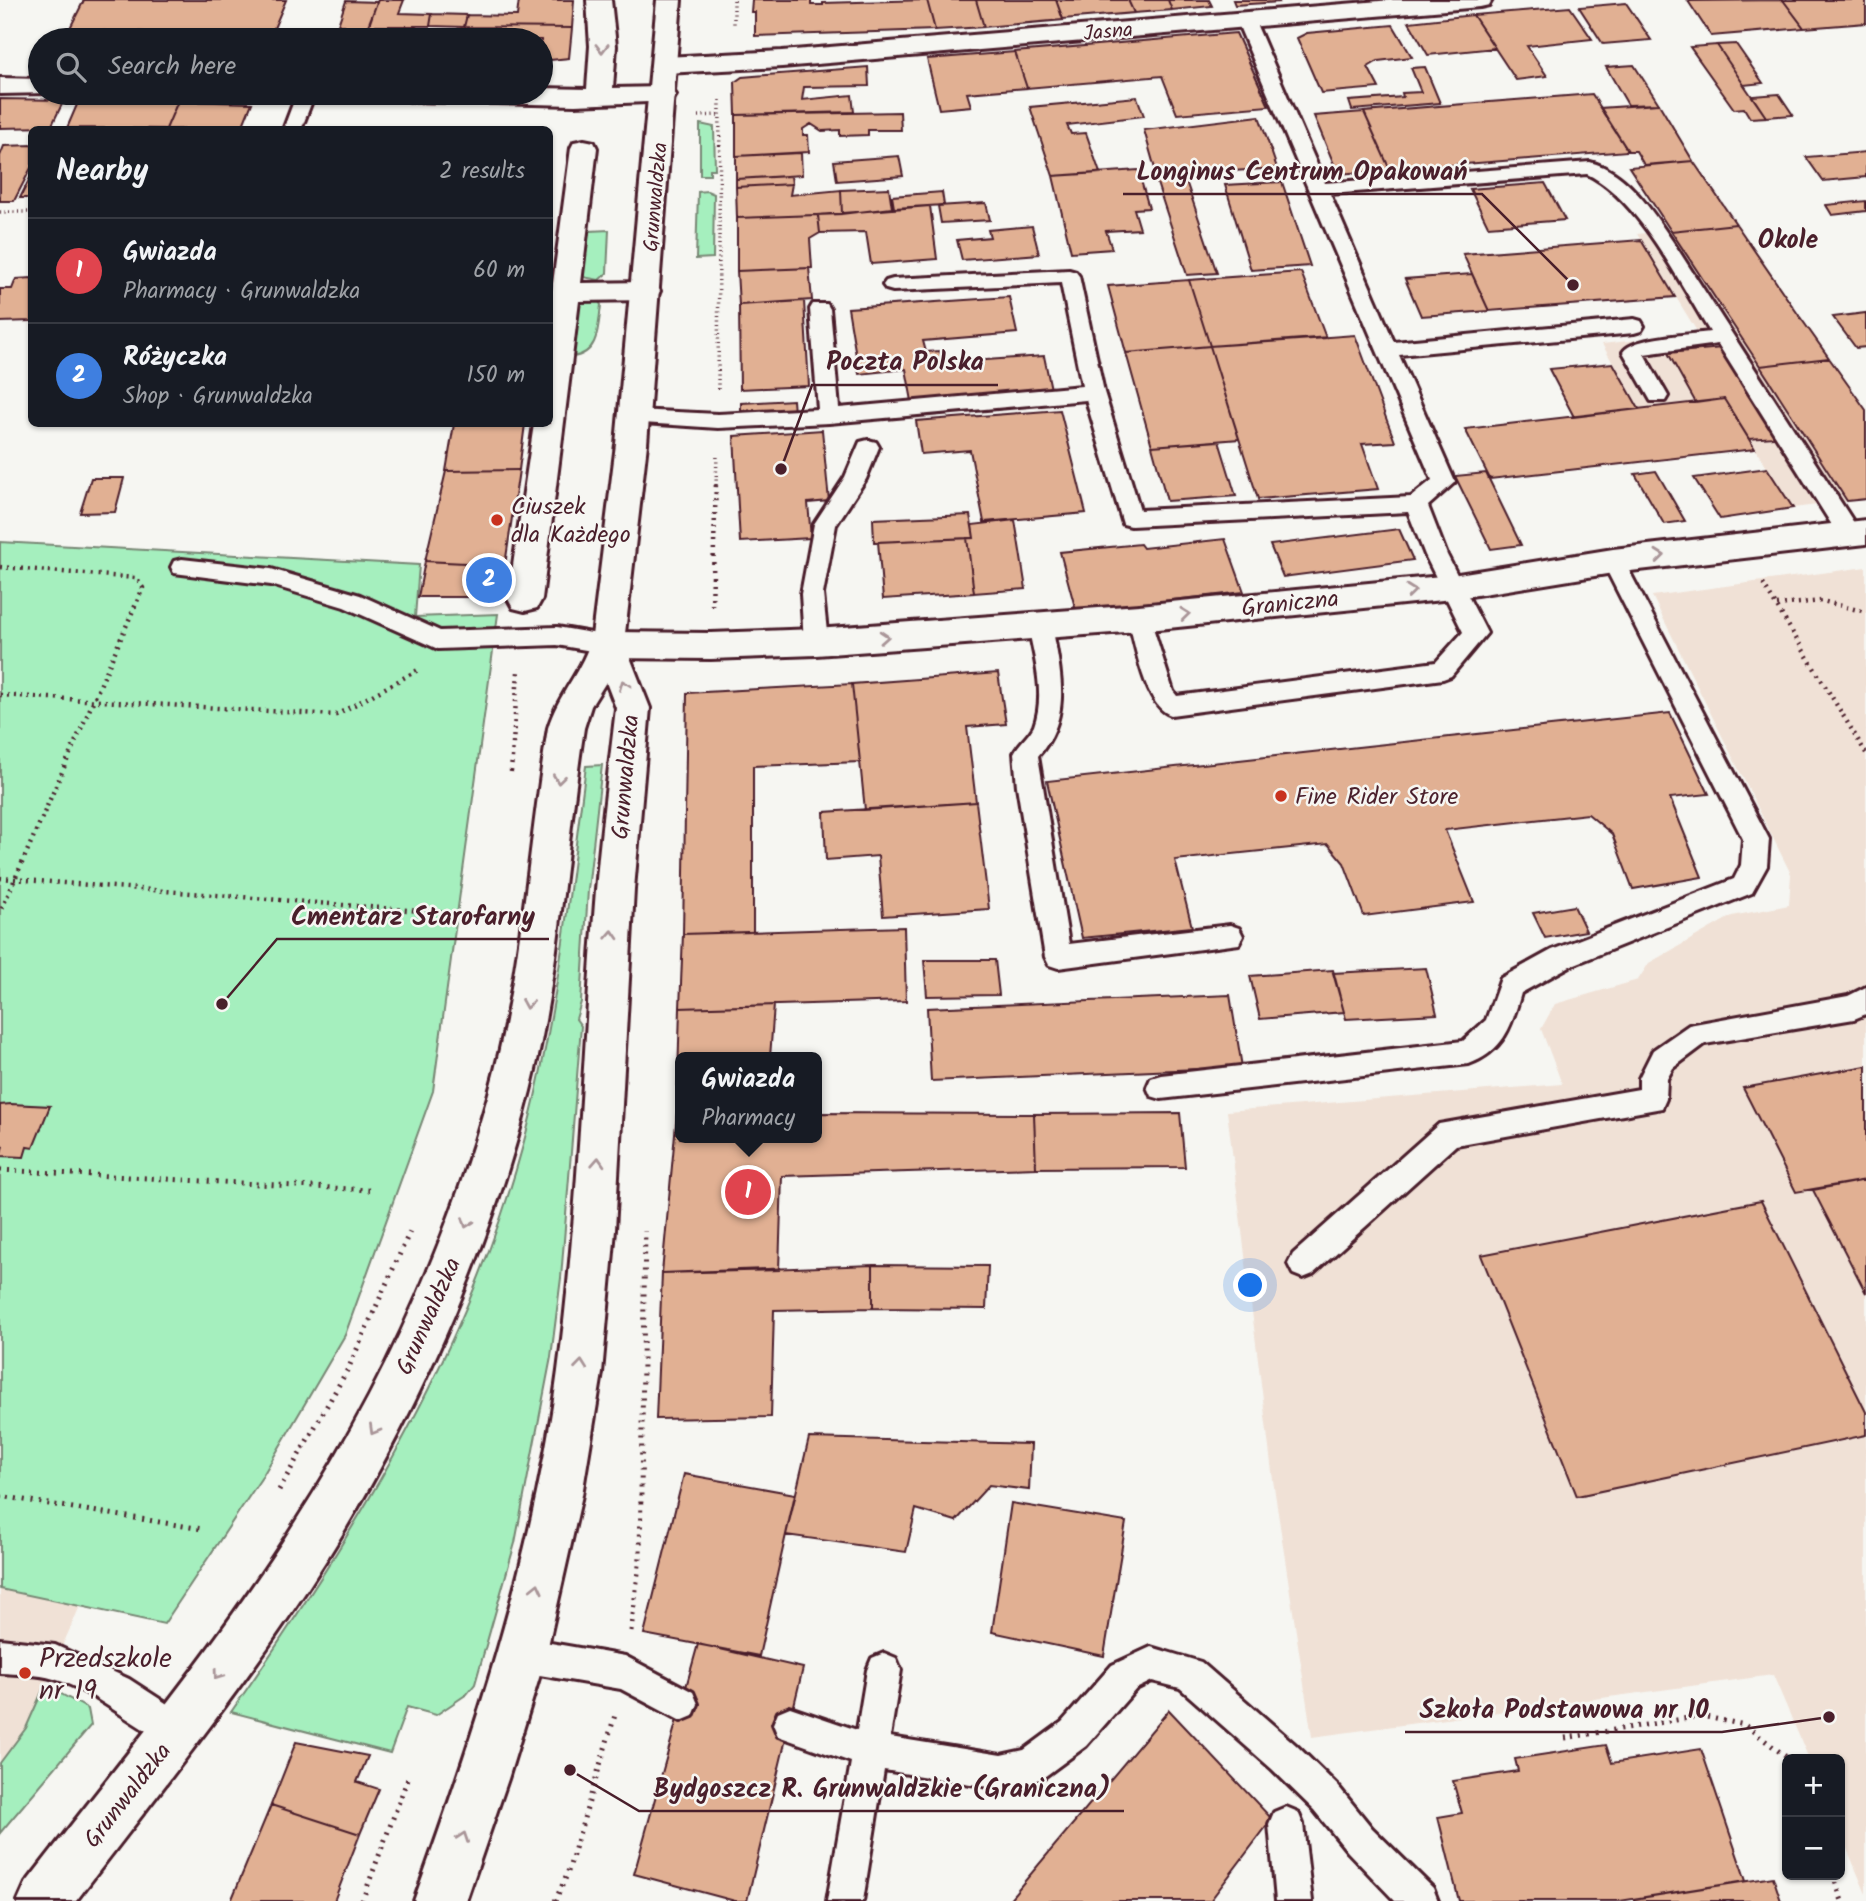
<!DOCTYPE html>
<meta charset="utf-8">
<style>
body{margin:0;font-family:Kalam,sans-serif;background:#242831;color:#f1f3f6}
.controls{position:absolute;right:21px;bottom:21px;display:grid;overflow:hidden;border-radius:10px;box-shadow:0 2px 5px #0004}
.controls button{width:63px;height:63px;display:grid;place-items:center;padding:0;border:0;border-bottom:2px solid #363941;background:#171b24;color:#f1f3f6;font:35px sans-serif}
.you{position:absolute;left:1251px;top:1286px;width:24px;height:24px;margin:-18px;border:5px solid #fff;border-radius:50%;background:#1a73e8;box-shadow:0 0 0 10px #1a73e833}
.badge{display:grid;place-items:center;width:46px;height:46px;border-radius:50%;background:#8c9099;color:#fff;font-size:23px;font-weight:700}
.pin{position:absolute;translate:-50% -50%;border:4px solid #fff;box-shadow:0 2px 7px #0006}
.popup{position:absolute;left:675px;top:1052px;width:147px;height:91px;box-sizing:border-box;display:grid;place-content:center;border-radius:10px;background:#171b24;filter:drop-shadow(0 2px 5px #0005);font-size:23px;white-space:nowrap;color:#9ea1a6}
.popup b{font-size:26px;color:#f1f3f6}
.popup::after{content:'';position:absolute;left:50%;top:100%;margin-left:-14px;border:14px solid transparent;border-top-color:#171b24}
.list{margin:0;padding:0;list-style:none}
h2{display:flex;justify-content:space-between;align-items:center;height:91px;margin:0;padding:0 28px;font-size:30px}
h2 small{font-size:23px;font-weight:400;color:#9ea1a6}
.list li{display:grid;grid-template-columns:46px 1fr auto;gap:21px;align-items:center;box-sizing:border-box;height:105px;padding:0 28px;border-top:2px solid #363941}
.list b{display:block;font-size:26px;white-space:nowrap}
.list p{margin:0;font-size:23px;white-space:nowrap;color:#9ea1a6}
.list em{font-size:23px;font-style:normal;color:#9ea1a6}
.icon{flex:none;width:38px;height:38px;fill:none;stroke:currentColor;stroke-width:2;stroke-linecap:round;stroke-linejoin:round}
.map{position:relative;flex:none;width:1866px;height:1901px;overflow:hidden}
.search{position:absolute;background:#171b24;box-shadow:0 2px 5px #0004;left:28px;top:28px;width:525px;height:77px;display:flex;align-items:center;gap:18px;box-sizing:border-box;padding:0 24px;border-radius:38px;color:#9ea1a6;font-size:26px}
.panel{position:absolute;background:#171b24;box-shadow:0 2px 5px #0004;left:28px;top:126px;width:525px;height:301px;border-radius:10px}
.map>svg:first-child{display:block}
</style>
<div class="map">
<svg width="1866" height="1901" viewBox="0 0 1866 1901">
<rect width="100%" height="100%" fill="#f6f6f2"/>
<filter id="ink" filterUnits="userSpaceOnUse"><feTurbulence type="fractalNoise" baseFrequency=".0143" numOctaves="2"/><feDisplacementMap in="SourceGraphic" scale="14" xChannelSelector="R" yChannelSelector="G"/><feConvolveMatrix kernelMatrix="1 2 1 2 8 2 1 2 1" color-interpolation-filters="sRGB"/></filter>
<g filter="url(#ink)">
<path fill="#f0e1d6" d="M1736 224 1866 410V499L1793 508 1755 449 1639 409 1602 344 1698 333 1637 234Z
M1866 567V1894L1840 1832V1759H1809L1773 1675 1312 1737 1273 1480 1227 1111 1562 1084 1541 1029 1555 1004 1638 980 1649 963 1732 916 1789 905 1791 874 1652 596Z
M0 1589 80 1606 26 1728 0 1763Z"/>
<path fill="#a5efbe" stroke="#788774" stroke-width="2" d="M700 124 714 127 715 169H710V175H700Z
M707 191 714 194 713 258 696 259 698 192Z
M609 230 607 273 599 280 583 277 589 231Z
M587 300 599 302 601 305C598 328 599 354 572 357L578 306Z
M0 542 419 565 415 617 498 614 433 1091 345 1335 262 1477 164 1624 0 1589Z
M602 765 588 890 581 1002 576 1019 581 1026 561 1278 551 1357 515 1543 475 1684 467 1694 436 1715 407 1707 390 1753 231 1712C356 1533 474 1341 528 1126 558 1008 570 886 586 766Z
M45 1685 88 1709 91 1725 0 1833V1763L26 1728Z"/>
<path fill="#e1b093" stroke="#4a1f2b" stroke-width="2" d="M84 0H286L272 33 222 34 69 30Z
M378 0H404L399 13 432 14 430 26H368Z
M519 0H574L572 28 464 27 467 15 517 16Z
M752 0H811V5H823V3L927 0 935 30 755 36V12H751Z
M927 0H976L984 27 935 30Z
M976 0H1056L1063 20 984 27Z
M1056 0H1128L1134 13 1063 19Z
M1128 0H1168L1172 10 1134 13Z
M1168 0H1209L1212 6 1172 10Z
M1233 0H1278L1279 2 1235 5Z
M1783 0H1866V23L1804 28Z
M1783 0 1804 28 1711 36 1688 1Z
M346 1 377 2 364 40H332L339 39 344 25H338Z
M1626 3 1651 40 1603 44 1579 7Z
M1570 7 1592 39 1527 46 1547 76 1516 80 1473 15Z
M432 14 467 15 464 27 430 26Z
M1473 15 1495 48 1428 55 1409 22Z
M1393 25 1412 57 1378 61 1368 67 1379 88 1321 93 1297 38 1307 33Z
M459 27 572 28 569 58 541 61V40H455Z
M62 30H69L222 34 219 40H56Z
M1236 33 1269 106 1177 114 1162 76 1027 88 1015 52Z
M1736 44 1763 83 1744 85 1717 45Z
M1717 45 1744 85 1766 117 1750 118 1744 108 1734 109 1690 47Z
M1015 52 1027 88 967 93 971 106 939 109 927 59Z
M40 56V76H29Z
M1634 65 1659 104 1628 105 1606 67Z
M868 67 869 86 804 87 802 100 852 95 854 112 736 115 735 82 742 77Z
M1425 67 1440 103 1352 110 1349 101 1403 97 1402 93 1421 92 1411 68Z
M1592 94 1628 151 1390 170 1364 112Z
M1779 94 1793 115 1766 117 1752 96Z
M1137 97 1144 116 1067 125 1071 134 1086 133 1100 173 1053 176 1030 107Z
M0 99 64 100 51 127 0 128Z
M79 100 178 101 166 129 67 128Z
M178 101 252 103 241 130 166 129Z
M1659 104 1693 161 1644 165 1636 151H1628L1600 108Z
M900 112 901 130H868V135L840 136V130L822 131 811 124 803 129V135H808L809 152 736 156V115Z
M1364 112 1390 170 1338 174 1314 116Z
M1259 116 1277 168 1157 176 1144 130Z
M32 145V166L14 201H0V156L4 146Z
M1866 152V177L1823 181 1806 157Z
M801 153 802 175 736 179V156Z
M899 156 903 176 837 181 834 161Z
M1693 161 1736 224 1671 231 1629 167Z
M1138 170 1149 208 1134 209 1140 229 1106 231 1112 249 1071 252 1053 176Z
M32 174V198H20Z
M791 176 792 184 736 187V179Z
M1185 178 1217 273 1187 275 1156 180Z
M1282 182 1310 266 1251 270 1225 185Z
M1545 183 1565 220 1488 226 1470 189Z
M792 184 790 195 841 190 842 214 737 218 736 187Z
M889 188 892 208 842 214 841 190Z
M942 192 944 205 894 208 892 196Z
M1866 201V211L1832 215 1826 205Z
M986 203 990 220 941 223 938 206Z
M930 206 937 259 871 264 866 232 820 233 818 215Z
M818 215 820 233 810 239 812 268 737 271V218Z
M1736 224 1800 317 1829 358 1760 366 1671 231Z
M1032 226 1039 254 962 260 957 240 990 237 988 230Z
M1641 240 1675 297 1489 311 1463 254Z
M809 268 812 300 739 305 737 271Z
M1301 272 1326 338 1210 346 1189 280Z
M1472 274 1489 311 1421 316 1405 279Z
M32 278V321L0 322V289H12L16 279Z
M1189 280 1210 346 1126 353 1108 286Z
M1009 297 1017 333 923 341 926 352 940 351 943 363 1044 356 1051 389 912 401 906 369 859 374 848 308Z
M804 301 809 386 740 389 739 305Z
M1866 313V347L1856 348 1833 317Z
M1355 335 1395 442 1362 444 1378 489 1258 499 1210 346Z
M1210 346 1239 439 1152 446 1126 353Z
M1722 348 1775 437 1749 439 1724 399 1696 403 1668 353Z
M1829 358 1866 410V499L1847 501 1760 366Z
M1613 363 1639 409 1574 417 1549 369Z
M1724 399 1755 449 1490 479 1465 429Z
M793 400 794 413 741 418V403Z
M1060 410 1086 513 984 522 970 450 921 454 916 421Z
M454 424H525L519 470 446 471Z
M822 430 829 501 808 503 811 538 740 542 734 436Z
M1219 441 1236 496 1167 501 1152 446Z
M1767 468 1793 508 1720 519 1694 478Z
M519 470 505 565 425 561 446 471Z
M1656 471 1685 521 1664 524 1635 474Z
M1486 473 1521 545 1491 549 1455 476Z
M91 478H124L115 512 80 513Z
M970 515 974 538 874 542 873 519Z
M1015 520 1026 589 974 593 967 538H974L972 525Z
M1399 529 1413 560 1283 577 1270 545Z
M967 538 974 593 883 599 878 542Z
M1225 539 1244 592 1076 611 1060 552 1140 544 1143 548Z
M425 561 505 565 502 597H418Z
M998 673 1006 724 967 727 976 802 865 810 852 684Z
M852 684 860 762 753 766V932L683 934 687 693Z
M1670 713 1709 794 1670 798 1702 877 1633 889 1612 834 1588 814 1445 830 1474 902 1364 916 1344 863 1328 844 1175 860 1192 927 1082 938 1047 781Z
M976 802 989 909 883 916 878 856 826 860 824 812Z
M1574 906 1586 931 1545 938 1533 913Z
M904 927 906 1001 680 1008 683 934Z
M924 960H995L999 995 927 996Z
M1426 968 1437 1014 1346 1019 1333 973Z
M1333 970 1344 1012 1260 1019 1250 976Z
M1230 995 1242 1067 931 1081 927 1008Z
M774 1005 770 1057H680V1112H677L680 1008Z
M1866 1066V1180L1796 1192 1743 1088Z
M11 1104 50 1106 33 1148 27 1147 24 1157 0 1156 3 1146 0 1145V1105Z
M677 1112H680V1138H816V1113L1034 1114 1036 1168 782 1176 779 1270 662 1273Z
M1180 1113 1185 1167 1036 1168 1034 1114Z
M1866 1180V1293L1813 1190Z
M1761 1201 1866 1412V1435L1577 1496 1481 1255Z
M873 1265V1308L774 1310 771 1417 656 1419 662 1273Z
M873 1265 988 1266 986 1309 873 1308Z
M809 1438 1031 1444 1029 1490 989 1485 956 1521 916 1509 906 1552 786 1535Z
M684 1474 795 1494 759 1656 644 1634Z
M1011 1503 1126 1522 1104 1656 992 1632Z
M698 1644 803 1668 747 1901H735L634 1874Z
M1169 1710 1272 1819 1210 1901H1008Z
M296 1742 368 1756 357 1782 379 1789 360 1834 271 1805Z
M1606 1745 1612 1763 1701 1749 1746 1881 1620 1901H1459L1438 1817 1462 1813 1453 1781 1518 1771 1515 1759Z
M271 1805 360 1834 334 1901H231Z
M1773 1877 1781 1901H1634V1899Z"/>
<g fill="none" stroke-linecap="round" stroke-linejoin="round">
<defs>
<path id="lane" d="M1245 14 1254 19 1325 183 1590 162C1628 172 1652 211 1673 242L1858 529 1861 535 1858 541 1850 543 1842 541 1718 344 1644 354 1668 396 1665 401H1651L1623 352C1633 336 1691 335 1710 332 1680 284 1639 199 1587 174L1330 194 1394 342 1634 319 1641 321 1644 326 1641 331 1634 333 1399 355 1455 482 1428 506 1447 555 1487 633 1451 676 1443 679 1171 715C1145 707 1135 643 1128 618L1131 612 1139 609 1147 612 1150 618 1173 691 1177 696 1436 662 1463 632 1425 555 1408 512 1131 526 1123 524 1086 400 829 423 718 428 628 422 625 417 628 412 635 410 718 414 818 409 810 309 813 304H827L830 309 839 408 1082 386 1061 283 893 291 886 289 883 285 886 281 893 279 1069 270 1076 272 1079 276 1104 392 1140 510 1411 497 1432 480 1236 19Z
M297 93H315L301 130H283Z
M868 440 876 442 879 447 866 479 836 525 823 594 828 642 824 648 816 651 808 648 804 642 801 594 814 524 845 477 860 442Z
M1613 553 1621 555 1624 561 1769 839 1767 866 1752 893 1570 966 1521 993C1512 1025 1504 1051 1469 1064L1161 1099 1151 1096 1147 1087 1151 1078 1161 1075 1463 1041 1486 1020 1501 978 1552 950 1734 879 1741 865 1743 839 1602 561 1605 555Z
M182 559 271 569 360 595 440 631 557 627 609 636 617 639 621 645 617 651 609 654 557 645 438 649 344 607 271 585 174 573 171 567 174 561Z
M1040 616 1048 619 1052 625C1060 671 1073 717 1038 756L1069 944 1230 925 1239 928 1243 936 1239 944 1058 968 1049 965 1045 957 1017 786 1014 753C1019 743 1029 736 1034 726 1046 694 1034 657 1028 625L1032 619Z
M1866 987V1014L1854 1019 1705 1044 1673 1068 1667 1079 1666 1099 1662 1108 1456 1145 1313 1274 1303 1278 1293 1274 1288 1264 1293 1254 1439 1124 1639 1089V1078L1653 1050 1689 1025 1848 996Z
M522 1638 625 1656 693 1692 698 1704 693 1716 681 1721 621 1689 522 1672 510 1667 505 1655 510 1643Z
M0 1639 55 1645 129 1679 189 1718 194 1730 189 1742 177 1747C134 1729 100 1693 54 1679 38 1674 17 1674 0 1673Z
M1151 1647 1201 1662 1296 1745 1338 1786 1372 1828 1433 1888 1438 1901H1395L1348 1852 1314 1810 1272 1769 1180 1688 1152 1681 1136 1689 1086 1746 1044 1777 1032 1782 1001 1789 884 1770 863 1901H827L851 1762 778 1736 773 1724 778 1712 790 1707 857 1730 867 1670 872 1658 884 1653 896 1658 901 1670 890 1737 1001 1755 1024 1750 1062 1722 1112 1665Z
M1286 1807 1298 1812 1303 1824 1312 1901H1276L1269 1824 1274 1812Z"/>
<path id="street" d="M587 0H611L616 46 613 88 663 87 672 89 676 95 672 101 575 105 412 101 403 99 399 93H541V88L587 89 590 46Z
M1392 0H1492L1489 5 1480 7 782 67 665 73 656 70 652 65 656 60 665 57 782 51Z
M0 78 40 79V93H48L0 94Z
M584 140 594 142 597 148 581 283 646 282 656 284 660 291 656 298 646 300 579 301 542 599 537 608 525 611 513 608 508 599 534 424H550V306L571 148 574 142Z
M1866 520V544L1613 573 1452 599 1139 631 816 655 711 659 609 658 597 654 592 645 597 636 609 632 711 633 816 629 1139 605 1452 575 1613 549Z"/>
<path id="secondary" d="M657 0H681L647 444 624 642 650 708 634 889 615 1230 602 1373 582 1495 546 1655 508 1779 466 1901H414C476 1729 534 1554 558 1371 579 1212 583 1051 596 890 601 829 609 769 616 708L606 682 591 706 584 728C565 849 560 972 530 1091 490 1251 416 1417 328 1557 252 1678 162 1788 76 1901H18L26 1883C117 1765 214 1650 294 1524 380 1392 447 1245 489 1093 522 974 528 849 548 728 558 694 584 669 592 636L616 444Z"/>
</defs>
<use href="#lane" stroke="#4a1f2b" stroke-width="6"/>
<use href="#street" stroke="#4a1f2b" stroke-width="6"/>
<use href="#secondary" stroke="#4a1f2b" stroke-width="6"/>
<path stroke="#4a1f2b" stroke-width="3.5" stroke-dasharray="1 3.5" stroke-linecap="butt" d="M734 0V26
M699 116 719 115
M0 212H32
M718 389 720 97
M716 485 717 454"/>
<path stroke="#4a1f2b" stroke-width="4.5" stroke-dasharray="2 5" stroke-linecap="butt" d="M0 567 136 578 143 588 0 913
M1763 584 1866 753
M1777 605 1822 601 1866 612
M712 606 716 483
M0 695 336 715 418 670
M511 772 518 672
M0 878 496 917"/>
<path stroke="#4a1f2b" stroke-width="5" stroke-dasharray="2 6" stroke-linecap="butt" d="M0 1170 369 1190
M279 1490 349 1367 411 1229
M0 1496 202 1529
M631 1631 640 1557 645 1231
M1565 1738 1701 1716 1745 1725 1789 1759
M1833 1875 1842 1901
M362 1901 408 1778
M555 1901 567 1875 615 1715"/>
<use href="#lane" fill="#f6f6f2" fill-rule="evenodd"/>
<use href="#street" fill="#f6f6f2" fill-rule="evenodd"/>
<use href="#secondary" fill="#f6f6f2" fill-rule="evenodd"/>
</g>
<defs><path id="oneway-chevron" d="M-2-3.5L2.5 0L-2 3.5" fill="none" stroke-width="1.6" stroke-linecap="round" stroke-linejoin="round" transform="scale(1.75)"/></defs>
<g stroke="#a99598">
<use href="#oneway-chevron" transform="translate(602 48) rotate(90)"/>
<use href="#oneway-chevron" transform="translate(1660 556) rotate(-6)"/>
<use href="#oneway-chevron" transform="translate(1411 591) rotate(-6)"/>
<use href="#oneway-chevron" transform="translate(1185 614) rotate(-6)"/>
<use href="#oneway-chevron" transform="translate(884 637) rotate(-4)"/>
<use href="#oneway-chevron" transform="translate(624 685) rotate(-111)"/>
<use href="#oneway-chevron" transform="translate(559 779) rotate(97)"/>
<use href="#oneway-chevron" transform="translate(612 935) rotate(-87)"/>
<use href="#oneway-chevron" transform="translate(527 1004) rotate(99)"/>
<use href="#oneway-chevron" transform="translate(598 1162) rotate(-87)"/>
<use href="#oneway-chevron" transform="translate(467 1223) rotate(110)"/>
<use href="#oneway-chevron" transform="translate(581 1365) rotate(-84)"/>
<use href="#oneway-chevron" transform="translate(374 1430) rotate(120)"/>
<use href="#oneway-chevron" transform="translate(537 1588) rotate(-77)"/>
<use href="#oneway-chevron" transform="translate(218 1675) rotate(126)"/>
<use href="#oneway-chevron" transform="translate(463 1837) rotate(-71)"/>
</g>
</g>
<g fill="#c8321e" stroke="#f6f6f2" stroke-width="2.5">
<circle cx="497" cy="520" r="7"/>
<circle cx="1281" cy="796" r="7"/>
<circle cx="25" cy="1673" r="7"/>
</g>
<g text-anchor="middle" stroke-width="5" stroke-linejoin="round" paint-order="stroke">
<g font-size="21" fill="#4a1f2b" stroke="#f6f6f2">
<text transform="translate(1108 31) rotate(-5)" y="7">Jasna</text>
<text transform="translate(655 197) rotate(-85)" y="7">Grunwaldzka</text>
</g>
<g font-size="24" fill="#4a1f2b" stroke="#f6f6f2" text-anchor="start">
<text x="511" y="514">Ciuszek<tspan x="511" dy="28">dla Każdego</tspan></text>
<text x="1295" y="804">Fine Rider Store</text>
</g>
<g font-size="24" fill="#4a1f2b" stroke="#f6f6f2">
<text transform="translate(1290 603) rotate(-6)" y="8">Graniczna</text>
<text transform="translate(625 777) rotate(-85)" y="8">Grunwaldzka</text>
<text transform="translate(428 1316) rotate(-66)" y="8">Grunwaldzka</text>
<text transform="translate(127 1795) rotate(-52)" y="8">Grunwaldzka</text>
</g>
<g font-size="26" font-weight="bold" fill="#4a1f2b" stroke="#f6f6f2">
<text x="1788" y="248">Okole</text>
</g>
<g font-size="28" fill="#4a1f2b" stroke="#f6f6f2" text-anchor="start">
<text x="39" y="1667">Przedszkole<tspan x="39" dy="32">nr 19</tspan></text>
</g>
</g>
<path fill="none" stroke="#4a1f2b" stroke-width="2.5" d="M1573 285L1482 194H1123M781 469L812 385H998M222 1004L277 939H549M1829 1717L1722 1732H1405M570 1770L639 1811H1124"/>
<g fill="#4a1f2b" stroke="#f6f6f2" stroke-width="2.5">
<circle cx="1573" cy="285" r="7"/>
<circle cx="781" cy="469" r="7"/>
<circle cx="222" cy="1004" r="7"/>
<circle cx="1829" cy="1717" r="7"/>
<circle cx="570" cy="1770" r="7"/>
</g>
<g font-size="26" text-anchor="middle" font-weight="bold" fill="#4a1f2b" stroke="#f6f6f2" stroke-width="5" stroke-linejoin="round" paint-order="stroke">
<text x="1302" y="180">Longinus Centrum Opakowań</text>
<text x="905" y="370">Poczta Polska</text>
<text x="413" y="925">Cmentarz Starofarny</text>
<text x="1564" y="1718">Szkoła Podstawowa nr 10</text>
<text x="882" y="1797">Bydgoszcz R. Grunwaldzkie (Graniczna)</text>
</g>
</svg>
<div class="controls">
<button>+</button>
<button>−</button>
</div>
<div class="you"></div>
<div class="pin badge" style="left:748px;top:1192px;background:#e0444e">1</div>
<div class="popup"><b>Gwiazda</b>Pharmacy</div>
<div class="pin badge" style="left:489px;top:580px;background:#3f7fe0">2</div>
<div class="search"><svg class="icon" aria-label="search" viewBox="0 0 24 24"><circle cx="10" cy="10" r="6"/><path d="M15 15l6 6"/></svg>Search here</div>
<section class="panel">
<h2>Nearby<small>2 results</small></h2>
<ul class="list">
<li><span class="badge" style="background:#e0444e">1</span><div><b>Gwiazda</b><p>Pharmacy · Grunwaldzka</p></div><em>60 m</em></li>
<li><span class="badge" style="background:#3f7fe0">2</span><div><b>Różyczka</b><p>Shop · Grunwaldzka</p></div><em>150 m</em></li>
</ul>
</section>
</div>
